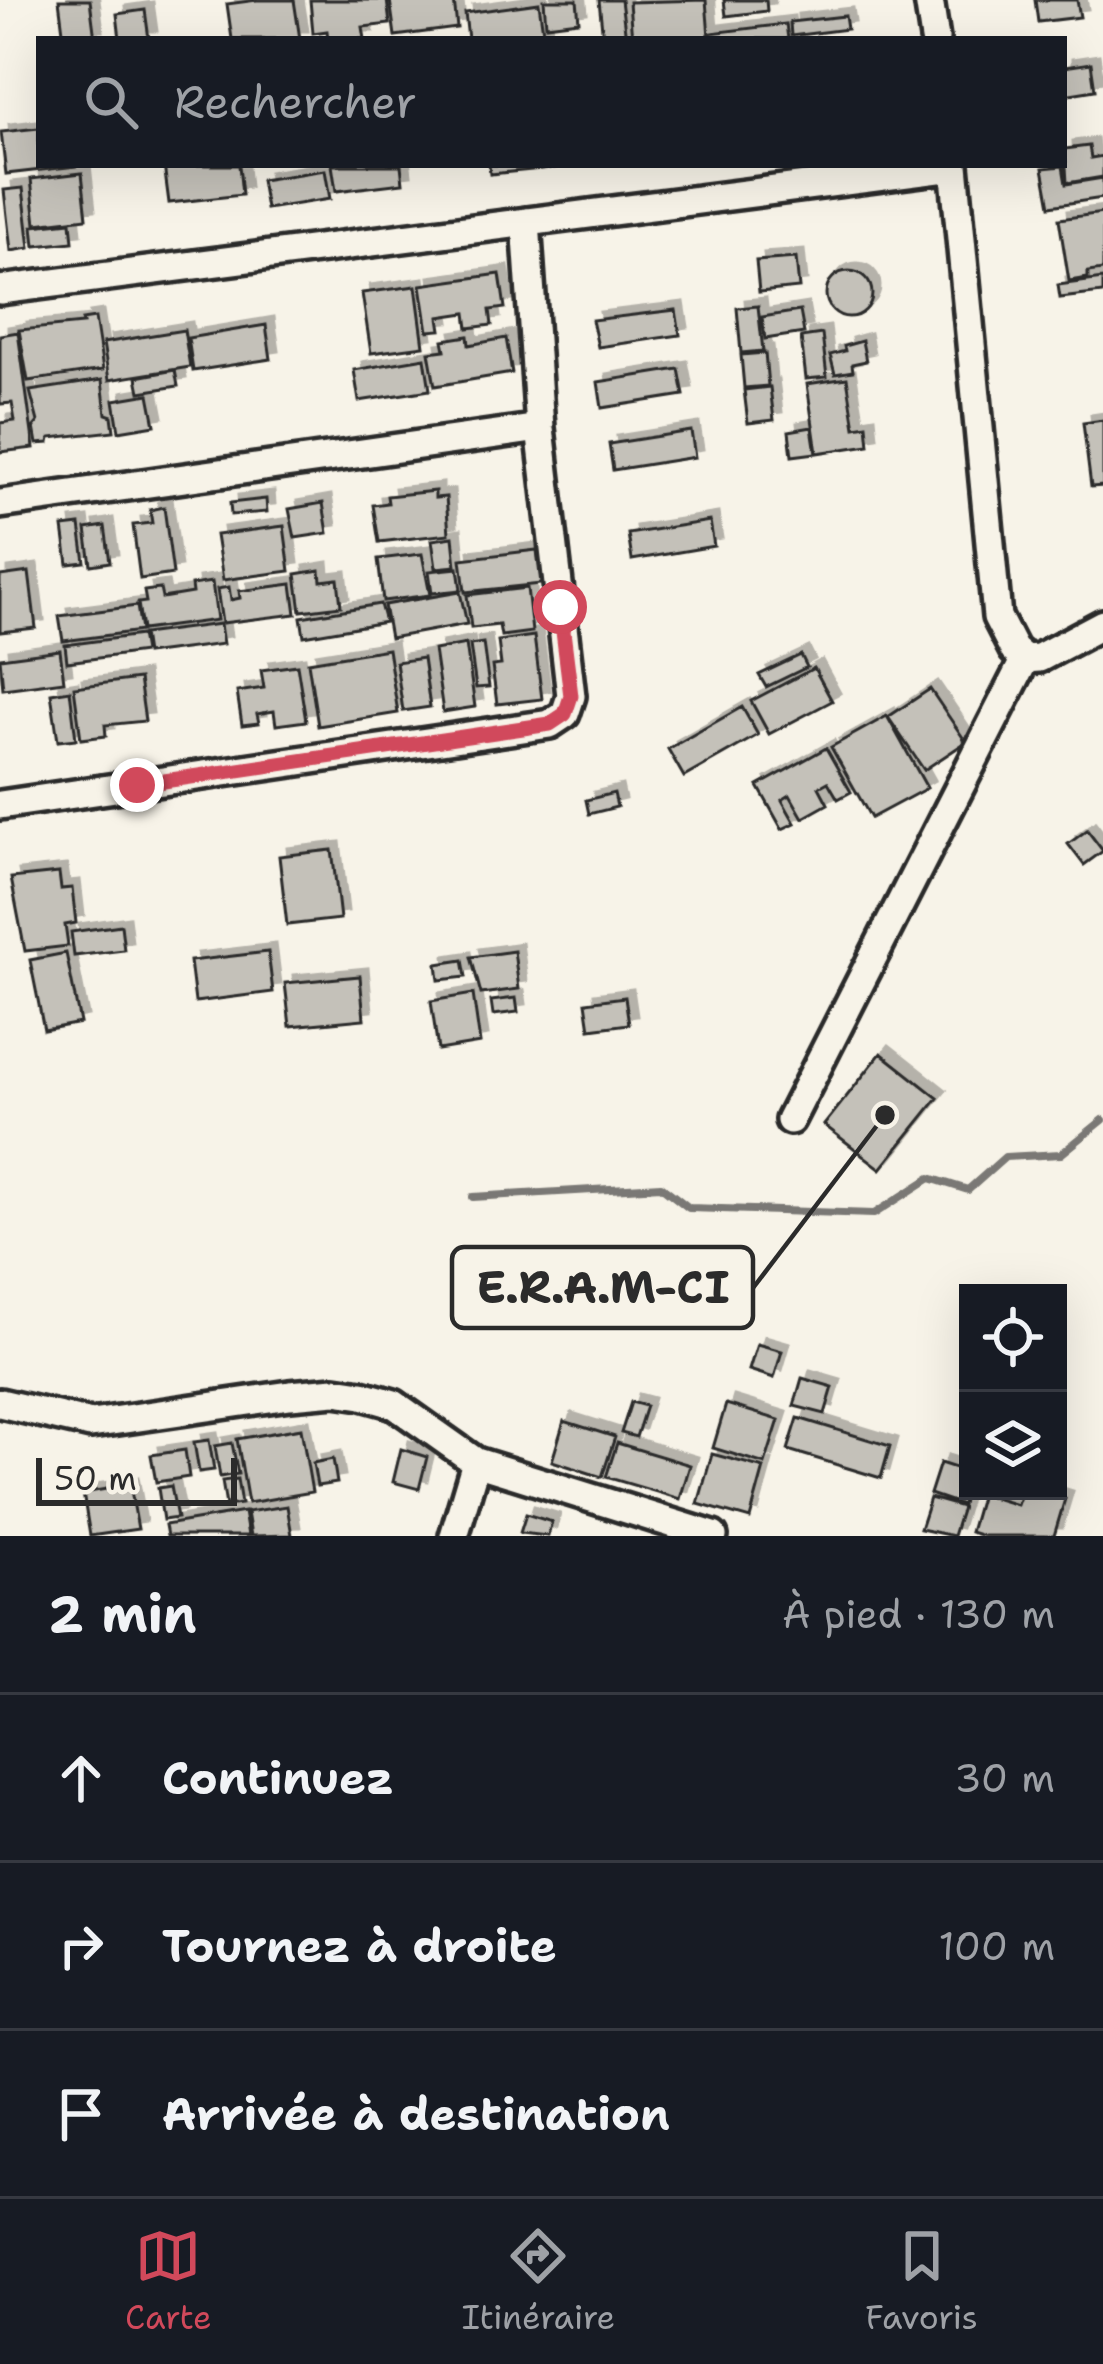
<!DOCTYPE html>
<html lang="fr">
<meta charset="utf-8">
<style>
body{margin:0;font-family:"Shantell Sans",sans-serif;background:#20242c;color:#f1f3f6}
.controls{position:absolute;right:36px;bottom:36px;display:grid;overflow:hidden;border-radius:0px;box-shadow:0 12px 48px #0002}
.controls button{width:108px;height:108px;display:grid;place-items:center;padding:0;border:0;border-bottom:3px solid #363941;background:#171b24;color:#f1f3f6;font:60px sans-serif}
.scale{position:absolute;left:36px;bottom:30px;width:201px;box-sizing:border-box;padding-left:12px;border:6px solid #2b2b2b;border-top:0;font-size:33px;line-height:42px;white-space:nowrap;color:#2b2b2b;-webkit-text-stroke:9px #f7f3e8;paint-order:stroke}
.stop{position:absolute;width:36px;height:36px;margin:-27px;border:9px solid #d1495b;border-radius:50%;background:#fff}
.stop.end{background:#d1495b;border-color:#fff;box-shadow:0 3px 12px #0008}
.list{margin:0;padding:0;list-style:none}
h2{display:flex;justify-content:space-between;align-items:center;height:156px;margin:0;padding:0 48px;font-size:51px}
h2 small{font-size:39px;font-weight:400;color:#9ea1a6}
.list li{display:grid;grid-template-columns:78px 1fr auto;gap:36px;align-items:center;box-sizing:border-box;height:168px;padding:0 48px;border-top:3px solid #363941}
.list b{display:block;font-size:45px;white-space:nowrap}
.list em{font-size:39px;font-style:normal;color:#9ea1a6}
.icon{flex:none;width:66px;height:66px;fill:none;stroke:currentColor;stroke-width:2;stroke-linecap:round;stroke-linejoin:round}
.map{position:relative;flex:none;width:1103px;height:1536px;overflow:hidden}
.search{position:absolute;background:#171b24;box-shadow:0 12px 48px #0002;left:36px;right:36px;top:36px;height:132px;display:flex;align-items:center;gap:30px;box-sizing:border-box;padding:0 42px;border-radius:0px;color:#9ea1a6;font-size:45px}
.sheet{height:660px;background:#171b24}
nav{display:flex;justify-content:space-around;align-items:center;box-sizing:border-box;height:168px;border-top:3px solid #363941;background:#171b24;font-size:33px;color:#9ea1a6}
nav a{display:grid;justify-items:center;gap:6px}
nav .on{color:#d1495b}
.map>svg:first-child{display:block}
</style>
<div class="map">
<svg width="1103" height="1536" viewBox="0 0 1103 1536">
<defs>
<filter id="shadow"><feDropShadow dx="8" dy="-8" stdDeviation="0" flood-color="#0004"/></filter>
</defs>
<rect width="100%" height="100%" fill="#f7f3e8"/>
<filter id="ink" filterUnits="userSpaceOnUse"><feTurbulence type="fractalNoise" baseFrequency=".00833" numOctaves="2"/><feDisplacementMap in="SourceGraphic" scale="24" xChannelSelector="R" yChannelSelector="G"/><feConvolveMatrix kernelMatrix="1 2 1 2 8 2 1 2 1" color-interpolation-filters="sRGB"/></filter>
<g filter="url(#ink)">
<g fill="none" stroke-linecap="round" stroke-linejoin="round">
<path stroke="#7a7874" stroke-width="8" d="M473 1197 661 1186 689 1208 874 1214 930 1178 968 1190 1005 1157 1061 1154 1103 1120"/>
</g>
<path fill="#c4c1b9" stroke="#2b2b2b" stroke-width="3" filter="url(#shadow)" d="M59 0H90L95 39H64Z
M257 0H294L300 39H232L227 4Z
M310 0H387L390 24 363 27 365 39H328L327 31 313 33Z
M390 0H454L457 28 395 36Z
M544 0H577L579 21 546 25Z
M599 0H621L626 39H603Z
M706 0 709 37 632 39 629 2Z
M724 0H766L767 11 726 16Z
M1035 0H1077L1080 17 1038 22Z
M539 3 544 39H468L465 13Z
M145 10 149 39H120L117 14Z
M845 16 847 29 791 36 790 22Z
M786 24 788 39H712L711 33Z
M1091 63 1095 90 1064 95V67Z
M39 128V165L77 166 6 174 1 132Z
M1089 146 1091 158 1103 156V177L1067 183 1065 149Z
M164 165H239L242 195 169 203Z
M332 165H401L403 183 336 191Z
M489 165H562L563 167 490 174Z
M1063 166 1066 184 1103 178V198L1050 206 1043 168Z
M325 170 330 199 266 209 261 180Z
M82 173 87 218 36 224 31 179Z
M23 188 30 248 11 251 4 190Z
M1103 213V270L1088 272V278L1069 281 1059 219Z
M71 222 73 242 35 246 33 226Z
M796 258 799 288 759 292 756 261Z
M826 294a23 23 0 1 1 46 0a23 23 0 1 1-46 0Z
M500 274 505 308 490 310 492 325 468 328 466 313 439 317 441 330 428 331 421 285Z
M1103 279V293L1060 298 1058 285Z
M416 286 424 346 371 353 362 293Z
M758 306 763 351 741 353 737 308Z
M676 310 680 335 598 347 592 320Z
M800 311 804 333 765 339 762 317Z
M95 318 103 370 28 381 19 330 83 324 82 320Z
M266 325 271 359 193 371 188 338Z
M184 330 190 367 109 380 103 343Z
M18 332 34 448 0 452V423L15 421 12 403 0 404V335Z
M822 334 827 377 806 379 801 337Z
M468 336 469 345 506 338 512 373 435 386 429 352 445 350 443 340Z
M862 341 866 361 852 364 853 371 835 374 830 355 845 351 844 346Z
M765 353 768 386 744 388 741 355Z
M425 358 430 390 359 401 354 370Z
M679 369 684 395 602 408 598 382Z
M175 370 178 386 140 392 137 377Z
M847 378 855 427 867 425 869 445 817 453 807 384Z
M102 380 106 414 112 416 114 431 50 438 49 443 37 444 34 427 38 422 30 391Z
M770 387 774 420 748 423 744 390Z
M149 394 155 425 119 431 114 400Z
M1103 420V486L1091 487 1083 423Z
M812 427 816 453 792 456 789 431Z
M691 431 695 457 613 470 609 444Z
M435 491V498L446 497 449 534 379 542 373 505 388 503 387 496Z
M266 499 267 512 231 515 230 503Z
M323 503 328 533 295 538 289 509Z
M164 507 173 574 140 579 133 525 152 523 150 510Z
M710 521 714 546 632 560 628 534Z
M80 525 85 562 68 564 63 527Z
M105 526 110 562 91 565 86 529Z
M284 526 290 571 223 580 216 535Z
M453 537 456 566 436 568 432 540Z
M537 550 541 584 465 592 461 559Z
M422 554 430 595 383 601 378 559Z
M458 568 461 590 432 593 429 571Z
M320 570 321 581 338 579 341 606 301 611 296 574Z
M29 572 36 628 0 632V576Z
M212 582 217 620 142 630 138 603 146 602 144 591 160 589 162 598 192 593 191 585Z
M292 584 296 614 222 623 217 589 229 587 231 600 240 598 239 591Z
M527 588 532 632 501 636 499 625 471 628 467 595Z
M460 592 467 624 390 638 384 605Z
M380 604 385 622 304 636 301 617Z
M137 606 141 631 63 641 59 616Z
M220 624 223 644 146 654 143 634Z
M141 635 144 652 67 662 65 645Z
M534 636 542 699 497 704 492 666 501 665 498 641Z
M483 643 489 687 476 688 470 645Z
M466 644 475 707 443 712 434 650Z
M388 649 398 713 318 726 308 662Z
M60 650 64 681 3 689 0 658Z
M801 655 807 667 766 687 759 675Z
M423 658 430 707 403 711 396 662Z
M297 665 306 721 276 725 274 711 257 714 259 723 242 725 237 692 264 688 261 670Z
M814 668 832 701 769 734 751 701Z
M139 679 145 721 105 725 106 736 81 739 74 687Z
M930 689 966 742 924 770 888 717Z
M70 690 76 739 58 741 51 693Z
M742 707 758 735 684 777 668 749Z
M887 716 927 788 871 818 831 747Z
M826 748 851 792 838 799 828 782 819 787 828 804 803 818 790 795 782 800 795 823 782 829 758 786Z
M614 793 617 807 589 814 586 800Z
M1087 830 1103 851 1084 865 1068 844Z
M332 850 340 919 287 925 279 856Z
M59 873 61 889 72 888 76 923 65 925 68 946 25 951 11 878Z
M121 925 124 950 74 956 71 932Z
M514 951 519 989 481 994 471 957Z
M268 952 273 992 195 1002 190 961Z
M66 953 80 1023 44 1030 30 960Z
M463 960 466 977 439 980 437 964Z
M360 976 364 1019 290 1026 285 983Z
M473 994 480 1043 438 1050 431 1001Z
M625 997 629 1024 590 1029 586 1002Z
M516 998 518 1012 493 1015 491 1001Z
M881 1053 938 1098 881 1169 824 1125Z
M757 1344 782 1351 774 1378 749 1370Z
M802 1378 833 1387 825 1414 794 1406Z
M631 1402 646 1406 636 1437 621 1433Z
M726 1404 779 1420 765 1464 713 1448Z
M798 1418 890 1446 881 1478 788 1450Z
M564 1421 615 1437 602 1477 552 1461Z
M301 1428 312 1492 248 1503 237 1439Z
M209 1440 214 1470 199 1472 194 1442Z
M232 1443 238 1474 220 1477 215 1446Z
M617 1443 690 1465 680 1499 606 1477Z
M401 1449 427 1457 419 1489 393 1482Z
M185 1450 189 1477 156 1482 151 1455Z
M712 1454 764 1468 750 1519 698 1504Z
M333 1459 337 1483 317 1486 313 1463Z
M940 1463 968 1472 962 1505 930 1494Z
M237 1479 241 1504 226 1506 222 1481Z
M130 1485 138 1529 90 1536 83 1493Z
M171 1486 177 1518 163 1520 158 1488Z
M1022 1491H1039L1065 1499 1054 1536H983L970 1532 981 1494 1017 1505Z
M930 1498 962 1507 953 1536 920 1529Z
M287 1506 292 1535 251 1536 247 1512Z
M244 1512 248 1536H167L165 1525Z
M526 1514 552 1522 548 1536 520 1533Z"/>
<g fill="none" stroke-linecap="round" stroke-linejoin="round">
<defs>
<path id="street" d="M929 0 935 39
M954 165 997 617 1014 650 1025 659
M0 290 954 167
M0 504 540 428
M1025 659 1039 658 1103 624
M0 805 550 724 565 714 571 696 540 428 526 222
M790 1120 1025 659
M0 1403 91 1424 290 1395 335 1391 362 1395 394 1404 476 1462 713 1536
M454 1536 476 1462"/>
</defs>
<use href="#street" stroke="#2b2b2b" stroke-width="36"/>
<use href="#street" stroke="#f7f3e8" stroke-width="27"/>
</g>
</g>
<g fill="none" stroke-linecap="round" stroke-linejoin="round" filter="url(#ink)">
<path stroke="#d1495b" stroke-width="15" d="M137 785 550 724 565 714 571 696 560 607"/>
</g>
<path fill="none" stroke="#2b2b2b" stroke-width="4.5" d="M885 1115L753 1288"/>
<circle fill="#2b2b2b" stroke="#f7f3e8" stroke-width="4.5" cx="885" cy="1115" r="12"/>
<rect fill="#f7f3e8" stroke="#2b2b2b" stroke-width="4.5" x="452" y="1247" width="301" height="81" rx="12"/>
<g font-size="45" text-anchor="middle" font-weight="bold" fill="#2b2b2b">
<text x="603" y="1303">E.R.A.M-CI</text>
</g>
</svg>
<div class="controls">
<button><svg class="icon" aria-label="locate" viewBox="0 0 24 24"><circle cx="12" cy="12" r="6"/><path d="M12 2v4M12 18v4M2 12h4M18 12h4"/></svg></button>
<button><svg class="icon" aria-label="layers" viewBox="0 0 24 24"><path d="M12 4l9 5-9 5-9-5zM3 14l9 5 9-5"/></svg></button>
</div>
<div class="scale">50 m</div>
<div class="stop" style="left:560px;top:607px"></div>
<div class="stop end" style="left:137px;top:785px"></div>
<div class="search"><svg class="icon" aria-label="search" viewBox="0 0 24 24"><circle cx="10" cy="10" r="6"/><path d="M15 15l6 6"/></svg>Rechercher</div>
</div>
<section class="sheet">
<h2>2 min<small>À pied · 130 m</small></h2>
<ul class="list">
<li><svg class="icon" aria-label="ahead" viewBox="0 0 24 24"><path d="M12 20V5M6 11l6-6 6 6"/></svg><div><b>Continuez</b></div><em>30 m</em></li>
<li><svg class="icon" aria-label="right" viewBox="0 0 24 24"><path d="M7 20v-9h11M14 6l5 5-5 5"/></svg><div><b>Tournez à droite</b></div><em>100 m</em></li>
<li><svg class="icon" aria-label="arrive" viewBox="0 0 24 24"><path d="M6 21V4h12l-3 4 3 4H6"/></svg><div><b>Arrivée à destination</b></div></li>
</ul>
</section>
<nav>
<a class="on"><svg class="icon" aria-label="map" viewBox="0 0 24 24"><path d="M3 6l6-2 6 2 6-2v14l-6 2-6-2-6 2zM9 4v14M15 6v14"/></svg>Carte</a>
<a><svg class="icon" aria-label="directions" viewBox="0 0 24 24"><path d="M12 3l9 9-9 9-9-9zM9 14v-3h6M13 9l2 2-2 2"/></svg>Itinéraire</a>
<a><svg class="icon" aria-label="saved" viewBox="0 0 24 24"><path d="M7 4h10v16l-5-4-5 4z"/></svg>Favoris</a>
</nav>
